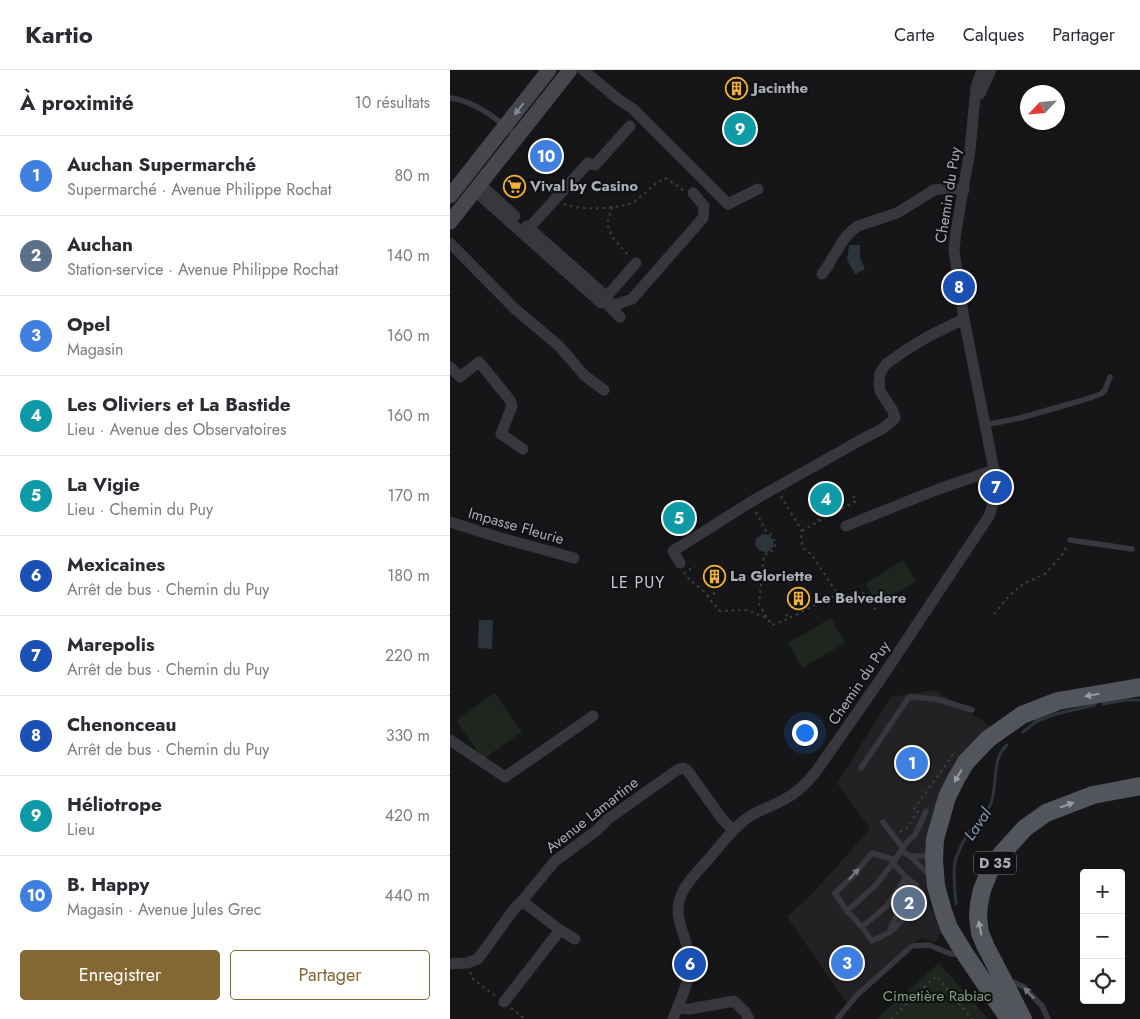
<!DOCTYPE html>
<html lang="fr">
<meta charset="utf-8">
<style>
body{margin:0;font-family:Jost,sans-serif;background:#f7f7f7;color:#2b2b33}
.controls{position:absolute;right:15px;bottom:15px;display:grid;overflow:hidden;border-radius:5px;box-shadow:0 2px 8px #0003}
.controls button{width:45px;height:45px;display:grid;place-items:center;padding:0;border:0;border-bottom:1px solid #e1e1e2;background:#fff;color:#2b2b33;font:25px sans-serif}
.compass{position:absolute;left:570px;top:15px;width:45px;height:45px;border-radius:50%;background:#fff;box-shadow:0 2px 8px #0003;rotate:244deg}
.you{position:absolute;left:354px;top:662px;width:18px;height:18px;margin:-12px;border:4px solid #fff;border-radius:50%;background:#1a73e8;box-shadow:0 0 0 8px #1a73e833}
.badge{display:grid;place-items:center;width:32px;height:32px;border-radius:50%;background:#856733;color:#fff;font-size:16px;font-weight:700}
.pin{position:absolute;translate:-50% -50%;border:2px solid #fff;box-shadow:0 1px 5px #0006}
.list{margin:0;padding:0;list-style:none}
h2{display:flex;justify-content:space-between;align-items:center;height:65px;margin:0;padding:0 20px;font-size:21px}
h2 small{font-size:16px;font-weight:400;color:#7c7c81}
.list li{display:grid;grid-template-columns:32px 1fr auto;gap:15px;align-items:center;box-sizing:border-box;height:80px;padding:0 20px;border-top:1px solid #e1e1e2}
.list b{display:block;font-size:19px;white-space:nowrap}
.list p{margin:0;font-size:16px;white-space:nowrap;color:#7c7c81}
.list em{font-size:16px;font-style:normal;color:#7c7c81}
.actions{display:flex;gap:10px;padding:15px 20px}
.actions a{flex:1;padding:11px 0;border:1px solid #856733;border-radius:5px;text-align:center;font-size:18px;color:#856733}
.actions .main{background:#856733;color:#fff}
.icon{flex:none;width:28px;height:28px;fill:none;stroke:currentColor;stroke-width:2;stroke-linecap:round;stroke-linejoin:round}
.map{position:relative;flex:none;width:690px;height:949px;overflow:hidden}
header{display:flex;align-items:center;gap:30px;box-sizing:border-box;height:70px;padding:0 25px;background:#fff;border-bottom:1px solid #e1e1e2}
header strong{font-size:24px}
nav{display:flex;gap:28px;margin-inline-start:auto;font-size:18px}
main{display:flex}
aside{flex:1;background:#fff}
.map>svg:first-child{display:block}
</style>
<header>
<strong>Kartio</strong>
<nav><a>Carte</a><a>Calques</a><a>Partager</a></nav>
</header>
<main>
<aside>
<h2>À proximité<small>10 résultats</small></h2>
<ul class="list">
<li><span class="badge" style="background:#3f7fe0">1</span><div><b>Auchan Supermarché</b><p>Supermarché · Avenue Philippe Rochat</p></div><em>80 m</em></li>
<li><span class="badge" style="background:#5c6f8a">2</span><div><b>Auchan</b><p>Station-service · Avenue Philippe Rochat</p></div><em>140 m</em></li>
<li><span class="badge" style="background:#3f7fe0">3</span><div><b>Opel</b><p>Magasin</p></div><em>160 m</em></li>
<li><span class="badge" style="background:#0f9aa8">4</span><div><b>Les Oliviers et La Bastide</b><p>Lieu · Avenue des Observatoires</p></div><em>160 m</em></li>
<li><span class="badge" style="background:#0f9aa8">5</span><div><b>La Vigie</b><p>Lieu · Chemin du Puy</p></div><em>170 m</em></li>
<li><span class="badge" style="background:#1a4fb4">6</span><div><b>Mexicaines</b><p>Arrêt de bus · Chemin du Puy</p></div><em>180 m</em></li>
<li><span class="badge" style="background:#1a4fb4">7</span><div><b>Marepolis</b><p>Arrêt de bus · Chemin du Puy</p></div><em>220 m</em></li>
<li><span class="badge" style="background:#1a4fb4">8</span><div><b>Chenonceau</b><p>Arrêt de bus · Chemin du Puy</p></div><em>330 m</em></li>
<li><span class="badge" style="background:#0f9aa8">9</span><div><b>Héliotrope</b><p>Lieu</p></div><em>420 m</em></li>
<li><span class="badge" style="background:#3f7fe0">10</span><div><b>B. Happy</b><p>Magasin · Avenue Jules Grec</p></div><em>440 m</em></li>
</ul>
<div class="actions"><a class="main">Enregistrer</a><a>Partager</a></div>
</aside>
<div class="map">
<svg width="690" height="949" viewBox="0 0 690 949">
<rect width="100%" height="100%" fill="#161618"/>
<path fill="#222225" d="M485 620 542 657 516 683 476 794 478 831 491 863 485 872 471 868 434 897 396 932 337 847 365 821 420 759 387 713 441 627Z"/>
<path fill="#1e261f" d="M453 490 466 511 429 535 415 514Z
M381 548 395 573 352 598 338 573Z
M45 623 72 662 33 689 6 650Z
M489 893 538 949H426Z"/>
<path fill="#2c353c" d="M399 175H410V188L415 199 405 204 397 190Z
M313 464 320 465 323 471 324 476 317 483 309 480 305 475 306 468Z
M29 550H43L42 579 28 578Z"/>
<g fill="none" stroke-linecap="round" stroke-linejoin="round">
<path stroke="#2c353c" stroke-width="3" d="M653 634 676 630H690
M573 662 587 651 606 644 645 635
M506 834C505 822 502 799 506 788 509 781 512 773 516 767 524 755 536 746 541 733 548 714 541 689 557 675"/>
<path stroke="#3d3f44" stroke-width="2" stroke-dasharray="2.5 4" stroke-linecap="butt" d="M114 134C129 141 169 139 184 132 188 129 192 125 196 122 202 116 208 112 215 108L225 114 234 121
M162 137 157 154 162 167 179 186
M331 426 352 461 351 469 353 478 362 485 387 523 392 526
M306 442 316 461 321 464 326 474 322 481 314 485 309 534 317 548 322 555 333 551 338 548
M369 451 406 431 402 423
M352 461 369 451 367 447
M239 500 245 496
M234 502C239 512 247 514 254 522 259 528 264 535 270 541L296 540 317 548
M257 527 265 523
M336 544 338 548 344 546 372 531 383 527 402 526 411 522 415 524 428 543
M544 544 559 526 573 514 595 504 612 485 617 476
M450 762 456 759 468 741 464 739 498 692 504 682
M20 902 23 909 45 926
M61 938 75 949
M441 949 486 906 522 949"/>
<path stroke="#37383d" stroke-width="5.5" d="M0 28C24 30 49 51 67 65
M535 355 570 348 630 331 651 324 655 320 660 307
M620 470 682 479
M411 698 459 627 486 629 522 640
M433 752 453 778
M451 781 460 786 480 806
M460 786H474L482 781
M443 793 456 807 437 836 412 857 397 841 385 823 403 806 422 783 445 790
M397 841 426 815 445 790 457 772 465 765 476 741
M412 857 422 871 440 862 458 845 469 832 466 815 456 807
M440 860 446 846 448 834 458 818 456 807
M558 910 574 917 592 936 598 949
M387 949 407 925 462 876 479 875 501 884H510"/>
<path stroke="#37383d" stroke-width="11" d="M133 0 168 29 183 39 278 134 308 119
M530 24 541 0
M30 114 65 146
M25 121 151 233 186 193
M77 156 156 226
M79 158 138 93 145 95 180 56
M0 173 64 238 109 276 135 306 154 320
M372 204C376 199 380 193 383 187 391 175 395 164 408 156L447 143 484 120 499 118 514 120
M154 231 170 247
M157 234H168L182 229 253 148 254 136 243 123
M0 297 10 307 29 292 60 330 62 336 51 364 73 379
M0 452 51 468 124 488
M396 456 486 420 544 400
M230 493 223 481 304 430 418 366C429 361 437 357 445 348L443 341 430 321 429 314 430 303 436 294 456 280 479 266 514 249
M0 670 55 707 143 646
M72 831 110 860 125 869
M0 894 17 893 28 889 64 839 72 831 105 791 146 761 158 749 227 700 233 698 237 700 273 750 283 760
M54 932 110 860
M227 938 240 939 284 931 295 942 299 949
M223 949C229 933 240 911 240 895 241 872 222 851 230 828 235 814 247 802 257 791 271 775 284 756 302 745 312 739 323 736 333 730 346 724 356 714 365 703L430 610 539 446C546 426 547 420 544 400L514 249 504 180 506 161 520 80 526 17 532 0"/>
<path stroke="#45474d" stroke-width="15" d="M0 126 99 0
M0 152 120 0"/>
<path stroke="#53555c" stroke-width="18" d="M559 949 515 884 499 858 493 841 486 816 484 790 485 769 497 727 506 709 516 692 538 669 572 645 608 631 690 617
M573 949 536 877 530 863 528 847 529 834 532 820 541 797 553 782 575 758 596 743 643 725 690 716"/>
</g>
<defs><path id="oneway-solid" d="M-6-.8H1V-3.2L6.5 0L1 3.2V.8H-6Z" transform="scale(1.25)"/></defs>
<use fill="#858993" href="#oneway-solid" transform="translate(69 39) rotate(128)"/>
<g fill="#979ba6">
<use href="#oneway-solid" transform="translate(642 625) rotate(170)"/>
<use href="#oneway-solid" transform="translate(508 706) rotate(120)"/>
<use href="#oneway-solid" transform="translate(617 735) rotate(-21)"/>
<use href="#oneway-solid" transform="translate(530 858) rotate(-101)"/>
</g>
<g fill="#757881">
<use href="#oneway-solid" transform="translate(404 804) rotate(-47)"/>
<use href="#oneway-solid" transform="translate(579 923) rotate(-133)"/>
</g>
<defs>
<symbol id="building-ring" viewBox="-11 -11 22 22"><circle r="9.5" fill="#111113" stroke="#f2b134" stroke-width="1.5"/><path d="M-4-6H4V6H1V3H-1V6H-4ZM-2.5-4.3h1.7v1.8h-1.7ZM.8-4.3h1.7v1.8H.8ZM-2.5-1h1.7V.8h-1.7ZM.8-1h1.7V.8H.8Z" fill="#f2b134"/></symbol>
<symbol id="supermarket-ring" viewBox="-11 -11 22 22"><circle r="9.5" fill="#111113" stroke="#f2b134" stroke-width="1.5"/><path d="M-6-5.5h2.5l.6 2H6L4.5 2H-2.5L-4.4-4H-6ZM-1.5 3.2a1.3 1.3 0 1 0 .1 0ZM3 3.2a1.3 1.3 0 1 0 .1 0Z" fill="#f2b134"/></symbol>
</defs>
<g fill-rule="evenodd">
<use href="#building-ring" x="274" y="6" width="25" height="25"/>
<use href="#supermarket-ring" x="52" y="104" width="25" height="25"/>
<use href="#building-ring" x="252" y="494" width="25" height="25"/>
<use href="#building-ring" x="336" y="516" width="25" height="25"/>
</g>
<g text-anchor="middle" stroke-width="4.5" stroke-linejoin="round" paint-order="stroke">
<rect fill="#111113" stroke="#7b7e86" stroke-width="1" x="524" y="781.5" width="42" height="23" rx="4"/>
<g font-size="14" font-weight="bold" fill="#a8adb8">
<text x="545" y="798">D 35</text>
</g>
<g font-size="15" font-weight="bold" fill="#a8adb8" stroke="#111113" text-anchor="start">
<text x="303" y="23">Jacinthe</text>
<text x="80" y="121">Vival by Casino</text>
<text x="280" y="511">La Gloriette</text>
<text x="364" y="533">Le Belvedere</text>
</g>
<g font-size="15" fill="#a8adb8" stroke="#111113">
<text transform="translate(498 125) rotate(-81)" y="5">Chemin du Puy</text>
<text transform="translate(66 456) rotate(16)" y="5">Impasse Fleurie</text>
<text transform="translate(409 613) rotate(-56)" y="5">Chemin du Puy</text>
<text transform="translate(142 745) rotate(-38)" y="5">Avenue Lamartine</text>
</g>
<g font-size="15" fill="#7fa381" stroke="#111113">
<text x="487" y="931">Cimetière Rabiac</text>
</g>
<g font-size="16" letter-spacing="1" fill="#c9ccd4" stroke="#111113">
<text x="188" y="518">LE PUY</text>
</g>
<g font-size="16" font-style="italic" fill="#7f9bb3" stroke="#111113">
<text transform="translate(527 754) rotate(-56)" y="6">Laval</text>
</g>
</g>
</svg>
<div class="controls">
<button>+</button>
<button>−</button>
<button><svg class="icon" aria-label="locate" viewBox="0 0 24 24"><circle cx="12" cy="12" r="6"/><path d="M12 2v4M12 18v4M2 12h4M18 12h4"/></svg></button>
</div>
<svg class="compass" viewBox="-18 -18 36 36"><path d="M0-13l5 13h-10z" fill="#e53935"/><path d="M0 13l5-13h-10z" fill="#7c7c81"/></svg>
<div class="you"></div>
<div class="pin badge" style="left:462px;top:693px;background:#3f7fe0">1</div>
<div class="pin badge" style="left:459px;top:833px;background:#5c6f8a">2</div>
<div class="pin badge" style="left:397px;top:893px;background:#3f7fe0">3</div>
<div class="pin badge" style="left:376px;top:429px;background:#0f9aa8">4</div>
<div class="pin badge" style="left:229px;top:448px;background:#0f9aa8">5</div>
<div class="pin badge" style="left:240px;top:894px;background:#1a4fb4">6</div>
<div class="pin badge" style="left:546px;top:417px;background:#1a4fb4">7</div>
<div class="pin badge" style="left:509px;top:217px;background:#1a4fb4">8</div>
<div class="pin badge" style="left:290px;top:59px;background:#0f9aa8">9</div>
<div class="pin badge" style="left:96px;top:86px;background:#3f7fe0">10</div>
</div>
</main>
